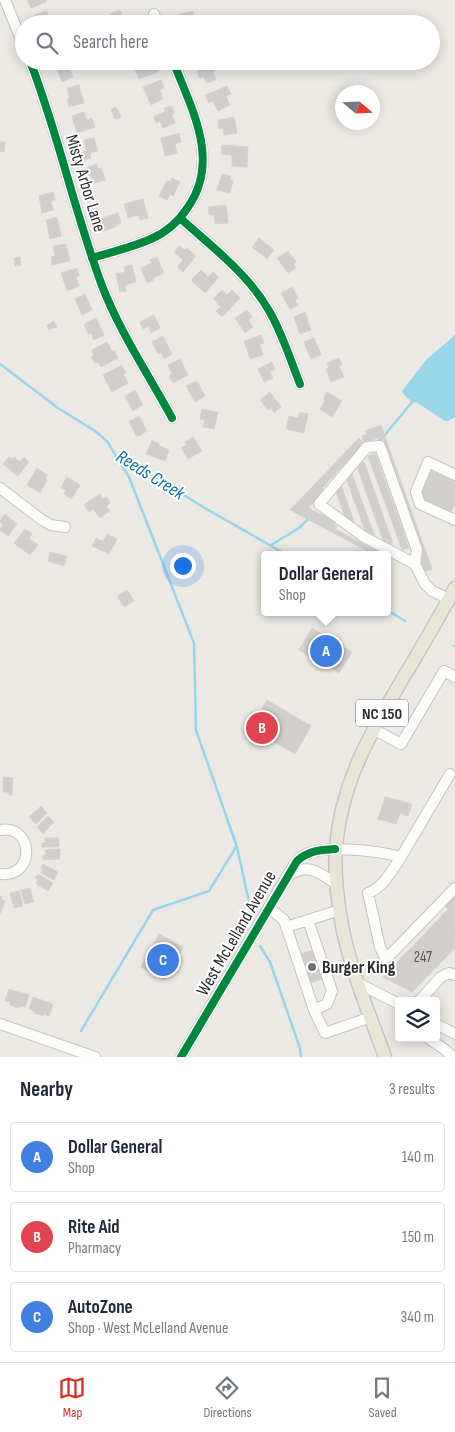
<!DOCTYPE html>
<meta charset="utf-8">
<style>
body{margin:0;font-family:"Sofia Sans Condensed",sans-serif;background:#f2f2f3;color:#1f2937}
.controls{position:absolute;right:15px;bottom:15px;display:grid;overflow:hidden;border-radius:5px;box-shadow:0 2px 12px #0003}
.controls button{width:45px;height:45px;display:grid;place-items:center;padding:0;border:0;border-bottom:1px solid #e0e1e3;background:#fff;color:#1f2937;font:25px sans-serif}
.compass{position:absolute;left:335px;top:85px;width:45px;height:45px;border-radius:50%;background:#fff;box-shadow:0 2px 12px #0003;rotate:109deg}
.you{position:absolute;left:182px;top:565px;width:18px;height:18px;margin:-12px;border:4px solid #fff;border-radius:50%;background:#1a73e8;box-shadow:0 0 0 8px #1a73e833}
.badge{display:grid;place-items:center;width:32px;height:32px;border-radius:50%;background:#d93025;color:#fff;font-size:16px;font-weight:700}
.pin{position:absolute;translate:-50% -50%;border:2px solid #fff;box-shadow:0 1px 5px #0006}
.popup{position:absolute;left:261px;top:551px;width:130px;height:65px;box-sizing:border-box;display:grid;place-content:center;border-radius:5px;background:#fff;filter:drop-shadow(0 1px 4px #0005);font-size:16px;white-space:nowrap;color:#747a83}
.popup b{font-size:19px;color:#1f2937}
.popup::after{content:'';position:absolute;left:50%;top:100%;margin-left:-10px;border:10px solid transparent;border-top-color:#fff}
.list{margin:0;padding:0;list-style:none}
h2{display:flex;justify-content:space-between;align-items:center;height:65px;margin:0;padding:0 20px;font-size:21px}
h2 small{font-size:16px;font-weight:400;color:#747a83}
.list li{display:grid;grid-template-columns:32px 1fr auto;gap:15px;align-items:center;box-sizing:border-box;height:70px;margin:0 10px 10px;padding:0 10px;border:1px solid #e0e1e3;border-radius:5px}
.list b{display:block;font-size:19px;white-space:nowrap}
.list p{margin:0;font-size:16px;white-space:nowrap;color:#747a83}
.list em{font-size:16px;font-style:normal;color:#747a83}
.icon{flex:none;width:28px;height:28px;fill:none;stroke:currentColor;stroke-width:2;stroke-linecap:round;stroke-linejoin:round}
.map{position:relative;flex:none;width:455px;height:1057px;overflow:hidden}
.search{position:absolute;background:#fff;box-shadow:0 2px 12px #0003;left:15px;right:15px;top:15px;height:55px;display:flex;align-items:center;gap:12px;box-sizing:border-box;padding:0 18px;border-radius:28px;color:#747a83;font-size:19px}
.sheet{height:305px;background:#fff}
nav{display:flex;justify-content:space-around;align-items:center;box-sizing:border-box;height:70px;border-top:1px solid #e0e1e3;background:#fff;font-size:14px;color:#747a83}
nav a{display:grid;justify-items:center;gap:2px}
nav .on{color:#d93025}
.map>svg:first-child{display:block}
</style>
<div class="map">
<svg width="455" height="1057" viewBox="0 0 455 1057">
<rect width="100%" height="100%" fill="#ece8e4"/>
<path fill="#99d6ec" d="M455 335V417L448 421H445L416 402 412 403C409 398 404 396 402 391L426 360Z"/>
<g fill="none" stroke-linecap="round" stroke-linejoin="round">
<path stroke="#99d6ec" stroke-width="2.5" d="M0 364 58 408 95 431 107 441 116 456 129 461 203 507 287 555
M376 443 384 436 413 401
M116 456 129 477 194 643 196 730 237 847 251 911
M271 545 299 528 309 518
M387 610 405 621
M454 646H455
M260 946 270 962 300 1048 301 1057
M81 1031 153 910 209 891 236 847"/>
</g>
<path fill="#d1cecb" stroke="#d7d4d0" d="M27 0H46V2L31 8Z
M120 10 126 24H114L110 14Z
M47 11 51 23 38 24 35 15Z
M193 11 195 24H182L180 14Z
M63 61H70L72 66 69 68 73 77 62 82 55 65Z
M149 61 151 67 156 65 158 72 139 79 132 62Z
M212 67 216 80 206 83 204 77 199 78 197 71Z
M161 80 164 88 160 90 163 99 151 105 143 87Z
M79 85 84 103 69 107 67 99H70L67 88Z
M227 86 231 94 226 96 230 105 218 111 213 101 209 103 205 95Z
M172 106 174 114 172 115 175 123 163 128 160 121 156 123 154 116 165 112 164 108Z
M116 107 121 117 115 119 111 109Z
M84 112 87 120 92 118 95 127 77 133 72 116Z
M234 117 237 133 224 135 223 128 219 129 218 120Z
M179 133 181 142 175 144 177 153 165 156 161 138Z
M94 138 98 151 90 153 91 158 84 160 82 152 86 151 84 140Z
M0 142H5L4 152 0 151Z
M222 145 248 147 247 167 232 166V155L221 154Z
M97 164 98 169 101 168 105 180 94 183 91 176H89L86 168Z
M222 174 231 176 230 180 233 181 230 193 217 190Z
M172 178 180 182 173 196 170 194 167 200 159 196 167 180 170 182Z
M53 192 55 200 51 201 53 210 42 213 39 196Z
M143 199 148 218 140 220 139 215 128 218 124 204Z
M226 205 228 223 215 224 214 215H209L208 207Z
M118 213 121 223 115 225 116 227 103 231 99 219Z
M57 217 61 236 50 239 46 220Z
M259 238 274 250 267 259 252 247Z
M66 244 70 261 52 265 51 257 55 256 53 246Z
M179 246 185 250 187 248 196 256 183 272 177 267 183 260 174 252Z
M288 251 296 262 293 264 296 268 288 273 277 258Z
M20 257 21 265 15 266 14 258Z
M157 257 164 273 153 278 154 280 147 283 141 268 152 263 150 260Z
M132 265 136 282 125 285 126 291 120 292 116 274 125 272 124 267Z
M77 268 79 276 76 277 79 286 67 291 61 273Z
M201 270 208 277 213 272 219 277 205 293 191 280Z
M292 287 298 298 295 300 298 305 290 309 281 293Z
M222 290 227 295 232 290 240 298 222 317 216 311 221 307 213 299Z
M85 294 92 310 82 315 75 299Z
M247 310 252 317 248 320 253 327 245 333 235 318Z
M305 312 311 330 300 334 294 317Z
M154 315 160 328 151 333 148 326 143 329 140 322Z
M96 318 104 335 94 340 91 333 88 334 84 324Z
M54 321 57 327 49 330 47 325Z
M261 335 264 343 260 344 263 355 250 359 244 341Z
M163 336 172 354 164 359 161 352 158 354 152 342Z
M314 338 321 355 311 359 304 342Z
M107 342 112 352 114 350 118 358 101 367 98 362 95 364 91 357 94 355 92 350Z
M339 358 342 365 339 366 344 377 331 382 326 369 329 368 327 363Z
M180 359 188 375 173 383 169 376 172 374 168 365Z
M272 362 275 369 270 372 273 378 264 382 258 369Z
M122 365 126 373 123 374 128 383 112 392 103 375Z
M197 381 205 396 195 402 186 386Z
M135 390 143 405 133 411 125 396Z
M270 392 281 407 274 413 271 408 268 410 260 400Z
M327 392 342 401 332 417 320 409 325 400 323 399Z
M202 409 218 412 214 429 203 427 205 420 200 419Z
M300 412 308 414 304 433 286 429 289 416 298 418Z
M139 416 147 431 137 437 129 422Z
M381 425 432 569 423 572 418 558 423 556 381 437 364 443 362 436 367 434 365 431Z
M193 437 202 451 188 459 181 448 187 445 185 442Z
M359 438 364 443 322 488 324 490 308 508 335 521 334 525 337 526 335 529 384 555H375L290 510Z
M152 440 159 444V446L169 450 165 461 146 454Z
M375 453 409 548 402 550 368 456Z
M9 457 12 459 14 457 20 462 24 457 29 462 18 476 3 464Z
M364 462 393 543 389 545 388 541 384 543 357 467Z
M37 468 47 475 45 479 47 480 40 493 27 485Z
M431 471 455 482V504L451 512 419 497Z
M352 474 374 534 370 536 369 532 366 533 346 478Z
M67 477 80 485 71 499 64 494 66 491 61 487Z
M341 485 354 521 350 522 349 519 346 520 335 489Z
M100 494 103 499 106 497 110 503 106 506 110 511 100 518 93 509 89 512 84 505Z
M5 514 17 524 8 536 0 530 3 525 0 521Z
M25 529 32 534 29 538 38 545 30 555 14 543Z
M107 534 117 539 109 554 92 546 96 538 103 542Z
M50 552 67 556 64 566 48 561Z
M127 590 134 601 124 607 117 596Z
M312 628 352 652 339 673 299 650Z
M267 700 311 726 295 754 250 728Z
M3 777 13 778 12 795H8V792H3Z
M385 797 412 804 408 816 400 813 396 824 378 819Z
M41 806 47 813 36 824 29 817Z
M48 816 54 822 43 834 37 827Z
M45 838H59V847H42V843H45Z
M60 849V859L43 860V855H46L45 850Z
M43 864 58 872 54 880 41 873 43 869 41 868Z
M38 874 53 883 48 891 36 884 38 880 35 878Z
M30 888 34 902 25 904 21 890Z
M19 891 23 906 14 908 10 893Z
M455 893V938L437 921 448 909 444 905Z
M0 896 2 897 1 900 5 901 0 914Z
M437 921 455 938V948L412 992 383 977Z
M159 934 183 947 165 980 141 967Z
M313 950 323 979 310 983 301 954Z
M9 989 29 995 25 1007 20 1006 19 1008 10 1005 11 1002 5 1001Z
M33 997 53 1004 49 1016 44 1014 43 1016 34 1013 35 1011 29 1009Z"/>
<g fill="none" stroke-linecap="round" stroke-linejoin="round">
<defs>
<path id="minor" d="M5 0 24 47
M154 14 158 24
M30 61C58 133 74 210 101 283 118 329 148 374 172 418
M180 218C211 246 247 273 268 309 282 332 290 359 300 384
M92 258C112 252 133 247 151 239 167 232 179 221 188 207 221 160 191 108 173 61
M455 475 428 462 416 492 420 504 455 520
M0 488 42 520 51 525 65 527
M415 564 364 537 319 504 367 447 380 446 417 550 415 564 425 584 432 591 449 599
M373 729 401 744 444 671 455 677
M0 830C34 824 36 878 0 874
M401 857 450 774
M288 876C308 862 319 872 336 884
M269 908 284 920 314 1010 325 1033 371 1017
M308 920 332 991 327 1004 314 1010
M286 927 340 910
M358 983 399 1004
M419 1001 441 977 449 973 455 975
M0 1024 95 1057
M436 1024 455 1034
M428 1038 444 1049 453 1057
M181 1057 287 876C291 870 295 862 301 857 319 843 379 851 401 857 393 869 383 888 368 893L380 947 385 958 391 954 455 888"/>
<path id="major" d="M385 1057C369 1012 349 967 341 920 337 896 334 871 336 848 341 783 370 734 402 680 420 650 438 619 455 588"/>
</defs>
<use href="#minor" stroke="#c5c4c5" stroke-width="12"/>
<use href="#major" stroke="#c6c5c4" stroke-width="15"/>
<use href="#minor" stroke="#fcfcfb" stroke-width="10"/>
<use href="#major" stroke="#e8e4d6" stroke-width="12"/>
<defs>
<path id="cycleway" d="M30 61C58 133 74 210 101 283 118 329 148 374 172 418
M180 218C211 246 247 273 268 309 282 332 290 359 300 384
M92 258C112 252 133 247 151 239 167 232 179 221 188 207 221 160 191 108 173 61
M181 1057 297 861C309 850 321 850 335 849"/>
</defs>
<use href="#cycleway" stroke="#fff" stroke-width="11"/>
<use href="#cycleway" stroke="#00873e" stroke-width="8"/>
</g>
<circle fill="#706f6e" stroke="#fff" stroke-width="2" cx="312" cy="967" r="5"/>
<g text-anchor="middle" stroke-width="4" stroke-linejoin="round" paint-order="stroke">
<g font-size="15" fill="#585857">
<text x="423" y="962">247</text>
</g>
<rect fill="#fff" stroke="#6d6d6d" stroke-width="1" x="356" y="699.5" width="52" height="27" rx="4"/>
<g font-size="16" font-weight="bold" fill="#2e2e2e">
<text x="382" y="719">NC 150</text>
</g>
<g font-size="18" fill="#2e2e2e" stroke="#fff">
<text transform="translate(86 183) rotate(73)" y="6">Misty Arbor Lane</text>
<text transform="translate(236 933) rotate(-60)" y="6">West McLelland Avenue</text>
</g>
<g font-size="18" font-weight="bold" fill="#2e2e2e" stroke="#fff" text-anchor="start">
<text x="322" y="973">Burger King</text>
</g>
<g font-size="19" font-style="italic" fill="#0d6fa3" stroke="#fff">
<text transform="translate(151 474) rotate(32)" y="7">Reeds Creek</text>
</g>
</g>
</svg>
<div class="controls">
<button><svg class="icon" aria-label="layers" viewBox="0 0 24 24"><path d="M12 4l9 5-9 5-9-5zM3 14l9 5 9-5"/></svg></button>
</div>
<svg class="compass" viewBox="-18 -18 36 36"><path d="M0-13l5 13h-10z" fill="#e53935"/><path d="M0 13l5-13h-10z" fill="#747a83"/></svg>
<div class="you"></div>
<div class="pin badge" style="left:326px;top:651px;background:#3f7fe0">A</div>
<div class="popup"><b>Dollar General</b>Shop</div>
<div class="pin badge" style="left:262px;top:728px;background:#e0444e">B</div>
<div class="pin badge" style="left:163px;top:960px;background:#3f7fe0">C</div>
<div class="search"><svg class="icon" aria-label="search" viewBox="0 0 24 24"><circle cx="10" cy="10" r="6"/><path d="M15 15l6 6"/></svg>Search here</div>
</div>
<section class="sheet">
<h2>Nearby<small>3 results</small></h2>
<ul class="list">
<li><span class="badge" style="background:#3f7fe0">A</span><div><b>Dollar General</b><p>Shop</p></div><em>140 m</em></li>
<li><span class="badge" style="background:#e0444e">B</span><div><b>Rite Aid</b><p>Pharmacy</p></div><em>150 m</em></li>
<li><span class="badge" style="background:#3f7fe0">C</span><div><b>AutoZone</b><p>Shop · West McLelland Avenue</p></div><em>340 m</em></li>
</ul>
</section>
<nav>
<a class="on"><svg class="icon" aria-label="map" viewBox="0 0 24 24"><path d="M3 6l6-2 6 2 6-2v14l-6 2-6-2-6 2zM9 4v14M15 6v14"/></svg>Map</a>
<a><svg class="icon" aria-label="directions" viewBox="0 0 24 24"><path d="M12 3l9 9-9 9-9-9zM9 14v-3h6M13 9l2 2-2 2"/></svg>Directions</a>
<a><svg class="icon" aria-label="saved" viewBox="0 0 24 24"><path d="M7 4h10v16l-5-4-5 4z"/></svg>Saved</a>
</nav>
